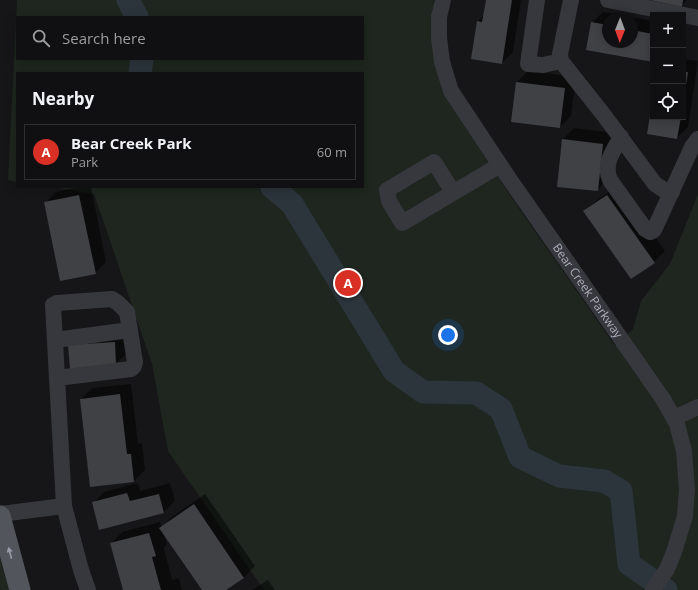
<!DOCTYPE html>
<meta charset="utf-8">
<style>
body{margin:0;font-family:"Open Sans",sans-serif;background:#19191b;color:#f1f3f6}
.controls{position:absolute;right:12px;top:12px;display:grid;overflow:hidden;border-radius:0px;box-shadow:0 2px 10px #0003}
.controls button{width:36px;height:36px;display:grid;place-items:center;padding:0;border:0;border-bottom:1px solid #303032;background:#101012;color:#f1f3f6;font:20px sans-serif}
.compass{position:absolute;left:602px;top:12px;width:36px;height:36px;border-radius:50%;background:#101012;box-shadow:0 2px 10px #0003;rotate:181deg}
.you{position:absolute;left:448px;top:335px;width:14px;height:14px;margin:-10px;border:3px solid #fff;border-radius:50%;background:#1a73e8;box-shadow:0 0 0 6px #1a73e833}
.badge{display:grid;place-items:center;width:26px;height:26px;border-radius:50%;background:#d93025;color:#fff;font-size:13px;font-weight:700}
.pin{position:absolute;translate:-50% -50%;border:2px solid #fff;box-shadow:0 1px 4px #0006}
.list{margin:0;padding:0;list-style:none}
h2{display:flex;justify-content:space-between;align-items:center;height:52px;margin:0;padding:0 16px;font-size:17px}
h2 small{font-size:13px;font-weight:400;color:#9c9d9f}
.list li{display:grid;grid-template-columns:26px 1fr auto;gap:12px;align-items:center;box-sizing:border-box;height:56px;margin:0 8px 8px;padding:0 8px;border:1px solid #303032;border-radius:0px}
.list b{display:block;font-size:15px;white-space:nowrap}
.list p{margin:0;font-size:13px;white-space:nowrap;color:#9c9d9f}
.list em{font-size:13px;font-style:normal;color:#9c9d9f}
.icon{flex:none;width:22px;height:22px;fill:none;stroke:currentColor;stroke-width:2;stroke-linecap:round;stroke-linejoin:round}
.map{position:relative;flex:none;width:698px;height:590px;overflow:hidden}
.search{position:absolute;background:#101012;box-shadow:0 2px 10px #0003;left:16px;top:16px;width:348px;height:44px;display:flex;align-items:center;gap:10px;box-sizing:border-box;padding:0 14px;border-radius:0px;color:#9c9d9f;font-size:15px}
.panel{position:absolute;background:#101012;box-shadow:0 2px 10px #0003;left:16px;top:72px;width:348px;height:116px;border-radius:0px}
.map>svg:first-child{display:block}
</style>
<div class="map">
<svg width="698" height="590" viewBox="0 0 698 590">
<rect width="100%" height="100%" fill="#161618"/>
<path fill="#1e261f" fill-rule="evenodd" d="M17 0H434L432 16 434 54 442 89 507 191 615 346 633 329 641 301 670 264 698 194V590H264L168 451 152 364 94 194 52 187H363V73H17V182L8 180ZM17 17H363V59H17Z
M0 551 10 590H0Z"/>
<path fill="#0007" fill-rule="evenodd" d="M487 0H521L513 52 502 63 472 58 478 21 484 15Z
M651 0H687L681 6Z
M603 12 653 21V61L587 49 592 23ZM608 18H632V42H608Z
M683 26 685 27 683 39Z
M683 59 698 61 688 127 677 138 648 133 653 104V117H683Z
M528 71 576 77 571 116 560 127 512 121 517 82Z
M574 128 614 133 608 179 597 190 563 139Z
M618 185 665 251 654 262 585 212 596 201Z
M79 187H91L106 262 95 273 45 203 56 192Z
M125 331 127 353 116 364 69 346Z
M131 384 138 444 142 443 145 470 134 481 91 486 81 399 92 388Z
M138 483 140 491 170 483 175 501 164 512 93 503 104 492Z
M205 494 255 566 244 577 224 590H203L163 532 167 544 164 548 172 580 179 578 182 590H124L111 544 122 532 160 522 162 527 172 517Z
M268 580 275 590H252Z"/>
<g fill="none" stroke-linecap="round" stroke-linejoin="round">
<path stroke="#2c353c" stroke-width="23" d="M128 0 137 17
M140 73 142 59
M272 187 292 204 394 371 423 392 476 393 501 409 520 457 559 476 604 481 621 491 629 564 666 590"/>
</g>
<path fill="#404145" d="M486 0H512L502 64 471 59 477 21 482 22Z
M650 0H683L682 7Z
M591 22 608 25V42H632V30L653 34V62L586 50Z
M683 72H688L684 97 683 96Z
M516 82 565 88 560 128 511 122Z
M652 103 653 117H681L677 139 647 134Z
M562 139 603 144 598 191 557 187Z
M79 195 96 274 60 281 44 202Z
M607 195 655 263 631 279 583 211Z
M115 342 116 365 70 369 68 345Z
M120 394 127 454H131L134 482 90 487 80 399Z
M127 493 130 501 159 494 164 513 99 530 92 502Z
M194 504 244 578 226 590H202L159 528Z
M149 533 156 556 152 557 161 590H123L110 543Z"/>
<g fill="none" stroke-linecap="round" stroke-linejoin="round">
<g stroke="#37383d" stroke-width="16">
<path id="s1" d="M443 0 439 17V38L442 62 451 91 508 177 663 399 677 424 684 451 687 489 685 516 674 552 667 569 653 590"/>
<path d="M537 0 528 64 543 65 561 61"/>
<path d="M571 0 560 54 561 61 603 114 655 184 664 190 672 192"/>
<path d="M608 0 698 18"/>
<path d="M621 137C613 151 603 164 610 180L645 229 650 232 654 230 692 147 698 139"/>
<path d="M453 192 434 162 387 190 389 201 402 223 500 165"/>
<path d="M55 340 130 330"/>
<path d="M57 378 131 369 134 366 135 362 127 312 118 303 112 299 57 303 53 305 64 506 81 570 88 590"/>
<path d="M674 418 698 407"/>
<path d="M0 514 64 506"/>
</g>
<path stroke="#53555c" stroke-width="21" d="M0 516 20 590"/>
</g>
<defs><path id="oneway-solid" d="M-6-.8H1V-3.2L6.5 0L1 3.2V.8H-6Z"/></defs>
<use fill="#979ba6" href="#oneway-solid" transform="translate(10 553) rotate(-105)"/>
<g text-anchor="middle" stroke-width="3" stroke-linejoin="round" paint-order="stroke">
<g font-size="12" fill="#a8adb8" stroke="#111113">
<text dy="4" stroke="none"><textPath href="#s1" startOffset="335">Bear Creek Parkway</textPath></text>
</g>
</g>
</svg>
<div class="controls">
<button>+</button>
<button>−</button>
<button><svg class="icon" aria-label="locate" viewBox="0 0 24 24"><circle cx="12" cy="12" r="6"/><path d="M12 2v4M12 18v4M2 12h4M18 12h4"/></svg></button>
</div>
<svg class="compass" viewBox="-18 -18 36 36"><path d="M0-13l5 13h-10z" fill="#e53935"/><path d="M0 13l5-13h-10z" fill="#9c9d9f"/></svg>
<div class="you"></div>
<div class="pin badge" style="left:348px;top:283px">A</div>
<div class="search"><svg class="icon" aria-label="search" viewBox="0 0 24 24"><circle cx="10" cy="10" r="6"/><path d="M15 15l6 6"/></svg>Search here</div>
<section class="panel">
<h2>Nearby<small></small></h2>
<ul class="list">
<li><span class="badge">A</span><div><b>Bear Creek Park</b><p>Park</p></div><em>60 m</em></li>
</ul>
</section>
</div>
